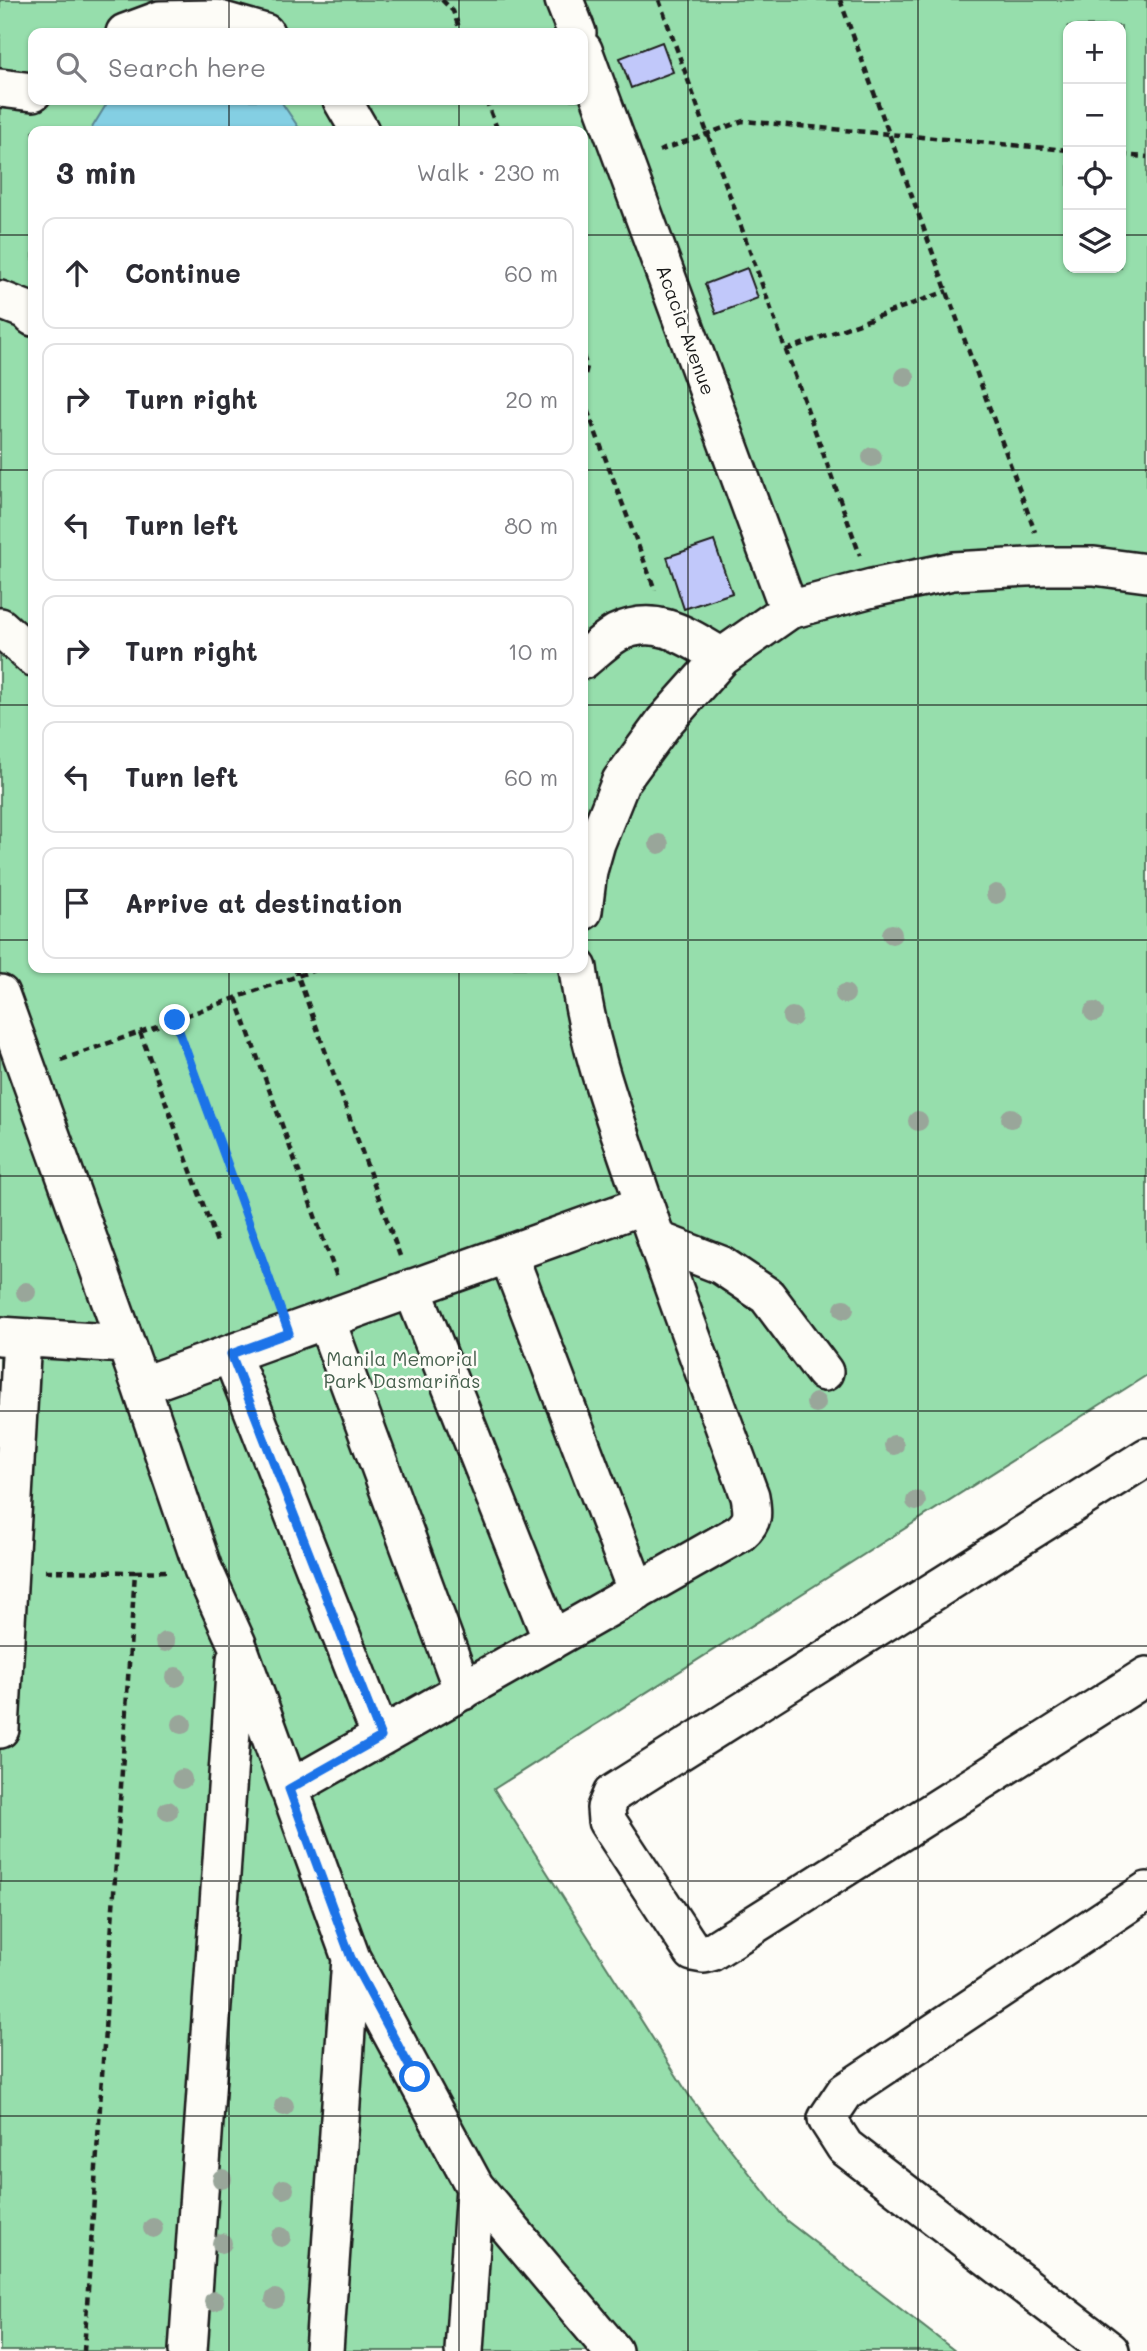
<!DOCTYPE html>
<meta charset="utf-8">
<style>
body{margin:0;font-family:Mali,sans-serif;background:#f2f2f3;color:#2b2b33}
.controls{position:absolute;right:21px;top:21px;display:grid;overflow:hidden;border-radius:14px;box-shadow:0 2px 5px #0004}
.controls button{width:63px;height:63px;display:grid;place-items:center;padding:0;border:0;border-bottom:2px solid #e1e1e2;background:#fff;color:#2b2b33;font:35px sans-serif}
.stop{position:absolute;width:21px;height:21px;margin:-16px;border:5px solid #1a73e8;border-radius:50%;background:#fff}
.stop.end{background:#1a73e8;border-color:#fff;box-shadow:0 2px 7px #0008}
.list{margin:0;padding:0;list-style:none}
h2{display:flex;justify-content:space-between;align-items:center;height:91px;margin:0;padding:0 28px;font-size:30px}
h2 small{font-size:23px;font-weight:400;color:#7c7c81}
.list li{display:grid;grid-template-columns:46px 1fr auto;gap:21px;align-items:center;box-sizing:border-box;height:112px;margin:0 14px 14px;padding:0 14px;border:2px solid #e1e1e2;border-radius:14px}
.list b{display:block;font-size:26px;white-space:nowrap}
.list em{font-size:23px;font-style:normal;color:#7c7c81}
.icon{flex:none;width:38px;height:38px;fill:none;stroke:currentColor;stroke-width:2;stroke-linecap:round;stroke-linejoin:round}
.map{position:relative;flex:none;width:1147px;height:2351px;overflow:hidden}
.search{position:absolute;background:#fff;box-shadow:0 2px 5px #0004;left:28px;top:28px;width:560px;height:77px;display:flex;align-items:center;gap:18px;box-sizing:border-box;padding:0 24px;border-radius:14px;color:#7c7c81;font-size:26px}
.panel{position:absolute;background:#fff;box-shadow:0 2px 5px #0004;left:28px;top:126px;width:560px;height:847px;border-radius:14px}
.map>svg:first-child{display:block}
</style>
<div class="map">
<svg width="1147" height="2351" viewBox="0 0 1147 2351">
<rect width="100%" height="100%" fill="#fdfcf7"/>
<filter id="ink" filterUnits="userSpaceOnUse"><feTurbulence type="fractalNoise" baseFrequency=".0143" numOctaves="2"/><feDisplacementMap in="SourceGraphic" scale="14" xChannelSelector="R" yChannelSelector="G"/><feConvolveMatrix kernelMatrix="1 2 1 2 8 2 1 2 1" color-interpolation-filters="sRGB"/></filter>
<g filter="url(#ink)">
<path fill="#96deac" stroke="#597d64" stroke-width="2" fill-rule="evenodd" d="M0 0H1147V1375L494 1789 692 2100 787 2221 955 2351H0ZM1068 26H1121V268H1068ZM33 33H583V100H33ZM33 131H583V968H33Z"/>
<path fill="#84cfe3" stroke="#5a8793" stroke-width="2" d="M109 100H277L282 103 301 131H90Z"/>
<path fill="#c1c8fa" stroke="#1c1c1c" stroke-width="2" d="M662 42 673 72 631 88 620 58Z
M747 268 758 298 716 314 705 284Z
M714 541 732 593 684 609 667 557Z"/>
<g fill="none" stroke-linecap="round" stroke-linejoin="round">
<defs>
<path id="minor" d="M564 0 577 33
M125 33 160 20 216 19 265 33
M583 50 789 610
M0 88 33 92
M342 100 360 131
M0 300 26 310 33 317
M0 627 33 657
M583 660C594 651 605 640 617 633 657 613 689 638 722 657
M583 911 588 871 596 843 621 781 665 721 722 657 789 610 872 588 953 571 1047 566H1094L1147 573
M0 994 141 1386 203 1569 237 1644 351 1958 475 2187 613 2351
M657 1240 721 1265 767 1296 824 1372
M508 1254 637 1592
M412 1288 552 1640
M326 1320 463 1691
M0 1336 125 1344
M231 1354 381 1737
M141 1386 644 1205
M1147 1457 612 1794 606 1808 607 1821 693 1952 704 1954 711 1952 1147 1676
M0 1729 22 1338
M289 1789 740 1533C754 1521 753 1514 750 1496 711 1390 671 1284 635 1177 611 1107 587 1042 578 968
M188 2351 236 1659
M324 2351 351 1958
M464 2351 475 2187
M1110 2351 845 2147 827 2119 845 2092 1147 1891"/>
</defs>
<use href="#minor" stroke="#1c1c1c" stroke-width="42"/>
<path stroke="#1c1c1c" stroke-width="4.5" stroke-dasharray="7 5" stroke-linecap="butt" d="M442 0 453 11 461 33
M659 0 860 555
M840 0 1035 532
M486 100 498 131
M659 151 743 121 1068 150
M1121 155 1147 157
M786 350 947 291
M583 356 587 367 583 383
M583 399 655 590
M295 968 400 1256
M236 998 337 1277
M175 1020 277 1298
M140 1032 218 1245
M61 1060 320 968
M45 1571 135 1572 84 2351
M135 1572 166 1571"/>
<use href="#minor" stroke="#fdfcf7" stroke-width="37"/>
</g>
<g fill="#99a69a">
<circle cx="905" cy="377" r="10"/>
<circle cx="872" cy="457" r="10"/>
<circle cx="659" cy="844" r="10"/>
<circle cx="996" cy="894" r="10"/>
<circle cx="892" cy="934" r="10"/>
<circle cx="845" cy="994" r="10"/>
<circle cx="1094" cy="1012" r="10"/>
<circle cx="792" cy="1017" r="10"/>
<circle cx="1011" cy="1118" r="10"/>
<circle cx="918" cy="1121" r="10"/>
<circle cx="26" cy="1292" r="10"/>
<circle cx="844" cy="1309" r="10"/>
<circle cx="816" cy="1403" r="10"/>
<circle cx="894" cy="1445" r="10"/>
<circle cx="916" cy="1501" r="10"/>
<circle cx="165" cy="1642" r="10"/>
<circle cx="176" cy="1677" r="10"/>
<circle cx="182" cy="1724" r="10"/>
<circle cx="182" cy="1779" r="10"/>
<circle cx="168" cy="1811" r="10"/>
<circle cx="284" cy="2106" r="10"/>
<circle cx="222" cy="2179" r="10"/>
<circle cx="284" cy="2189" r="10"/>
<circle cx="153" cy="2228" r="10"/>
<circle cx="281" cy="2237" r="10"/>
<circle cx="222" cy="2243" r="10"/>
<circle cx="275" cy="2299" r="10"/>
<circle cx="214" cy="2301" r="10"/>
</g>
</g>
<g fill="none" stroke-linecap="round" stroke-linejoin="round" filter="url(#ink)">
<path stroke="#1a73e8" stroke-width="9" d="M175 1020 289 1333 231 1354 381 1737 289 1789 351 1958 415 2077"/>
</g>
<path fill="none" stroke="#1c1c1c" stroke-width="2" stroke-opacity="0.55" d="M229 0V33M459 0V33M688 0V2351M918 0V2351M229 100V131M459 100V131M0 235H33M583 235H1068M1121 235H1147M0 470H33M583 470H1147M0 705H33M583 705H1147M0 940H33M583 940H1147M229 968V2351M459 968V2351M0 1176H1147M0 1411H1147M0 1646H1147M0 1881H1147M0 2116H1147"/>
<g text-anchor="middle" stroke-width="5" stroke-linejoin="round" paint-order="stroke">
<g font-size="19" fill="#1c1c1c" stroke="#fdfcf7">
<text transform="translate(686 330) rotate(70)" y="7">Acacia Avenue</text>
</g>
<g font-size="19" fill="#47604e" stroke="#fdfcf7">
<text x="402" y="1366">Manila Memorial<tspan x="402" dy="22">Park Dasmariñas</tspan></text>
</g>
</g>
</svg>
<div class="controls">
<button>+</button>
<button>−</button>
<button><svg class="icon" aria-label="locate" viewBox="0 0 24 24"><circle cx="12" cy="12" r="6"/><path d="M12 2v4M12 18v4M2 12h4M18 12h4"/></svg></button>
<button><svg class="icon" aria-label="layers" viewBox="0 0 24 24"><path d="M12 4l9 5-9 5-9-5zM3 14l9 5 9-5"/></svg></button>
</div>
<div class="stop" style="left:415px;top:2077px"></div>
<div class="stop end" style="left:175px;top:1020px"></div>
<div class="search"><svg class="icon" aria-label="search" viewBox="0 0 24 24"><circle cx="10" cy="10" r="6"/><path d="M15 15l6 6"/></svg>Search here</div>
<section class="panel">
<h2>3 min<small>Walk · 230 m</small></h2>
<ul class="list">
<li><svg class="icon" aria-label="ahead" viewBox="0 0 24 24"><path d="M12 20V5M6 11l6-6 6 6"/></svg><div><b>Continue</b></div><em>60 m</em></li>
<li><svg class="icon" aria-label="right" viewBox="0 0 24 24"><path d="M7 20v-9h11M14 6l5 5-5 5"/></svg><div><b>Turn right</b></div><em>20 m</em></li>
<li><svg class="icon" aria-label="left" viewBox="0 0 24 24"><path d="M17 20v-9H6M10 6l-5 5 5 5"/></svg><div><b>Turn left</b></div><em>80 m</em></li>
<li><svg class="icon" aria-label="right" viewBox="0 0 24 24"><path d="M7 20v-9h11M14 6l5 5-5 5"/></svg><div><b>Turn right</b></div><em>10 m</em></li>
<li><svg class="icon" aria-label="left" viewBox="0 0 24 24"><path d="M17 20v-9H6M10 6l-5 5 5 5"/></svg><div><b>Turn left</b></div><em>60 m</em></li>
<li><svg class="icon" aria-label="arrive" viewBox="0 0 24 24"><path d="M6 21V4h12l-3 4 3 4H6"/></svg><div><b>Arrive at destination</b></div></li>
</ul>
</section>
</div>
